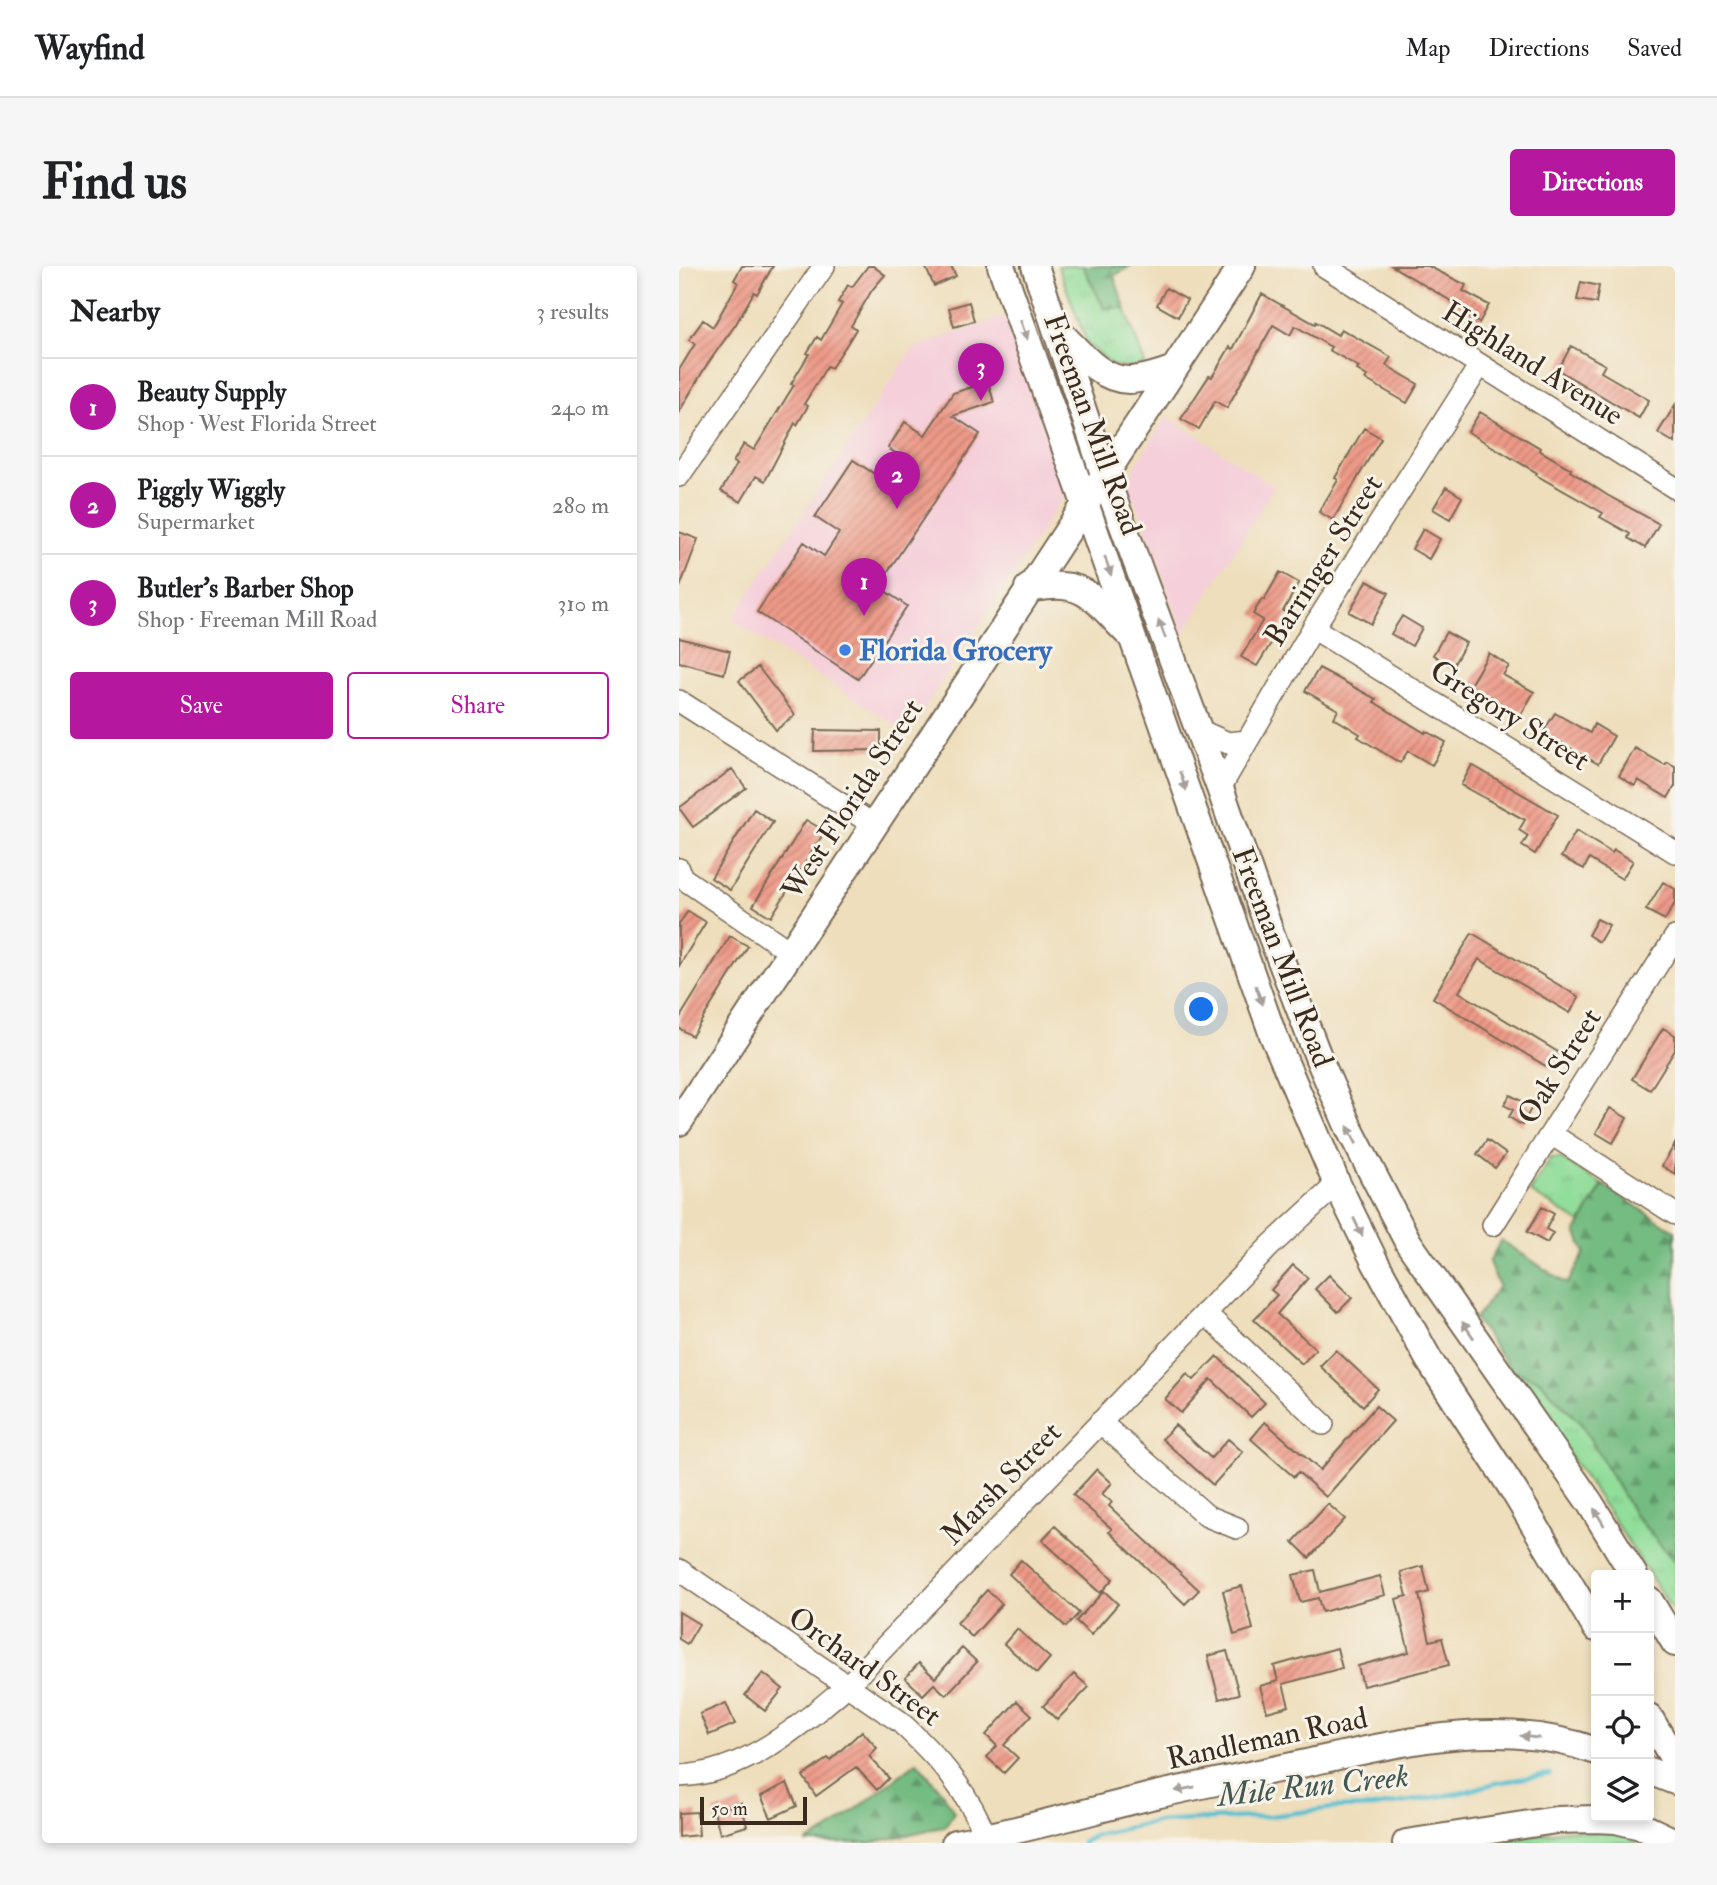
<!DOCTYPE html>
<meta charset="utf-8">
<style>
body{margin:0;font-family:"IM FELL Double Pica",serif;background:#f6f6f6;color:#202124}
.controls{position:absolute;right:21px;bottom:21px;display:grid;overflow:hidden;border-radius:7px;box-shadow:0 4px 10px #0003}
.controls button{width:63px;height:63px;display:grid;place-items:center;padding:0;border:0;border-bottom:2px solid #e0e0e0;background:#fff;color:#202124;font:35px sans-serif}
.scale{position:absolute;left:21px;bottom:18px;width:107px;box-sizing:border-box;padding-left:7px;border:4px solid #3b2a1e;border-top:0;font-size:19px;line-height:24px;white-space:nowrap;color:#3b2a1e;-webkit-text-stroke:5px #f7f3e8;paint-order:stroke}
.you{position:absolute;left:523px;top:744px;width:24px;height:24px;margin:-18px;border:5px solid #fff;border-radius:50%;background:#1a73e8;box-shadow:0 0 0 10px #1a73e833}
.badge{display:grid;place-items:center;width:46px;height:46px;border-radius:50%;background:#b5179e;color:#fff;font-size:23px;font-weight:700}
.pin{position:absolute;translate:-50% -58px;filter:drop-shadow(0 2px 4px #0008)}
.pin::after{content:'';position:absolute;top:37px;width:24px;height:21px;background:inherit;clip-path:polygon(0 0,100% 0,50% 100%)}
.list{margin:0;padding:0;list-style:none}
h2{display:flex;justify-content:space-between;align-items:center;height:91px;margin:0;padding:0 28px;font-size:30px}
h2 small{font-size:23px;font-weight:400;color:#757577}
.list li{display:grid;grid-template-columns:46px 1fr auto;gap:21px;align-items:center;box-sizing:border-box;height:98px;padding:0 28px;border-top:2px solid #e0e0e0}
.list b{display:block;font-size:26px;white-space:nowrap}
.list p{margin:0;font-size:23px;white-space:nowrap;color:#757577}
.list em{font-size:23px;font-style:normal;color:#757577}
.actions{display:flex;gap:14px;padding:21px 28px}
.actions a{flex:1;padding:16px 0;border:2px solid #b5179e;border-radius:7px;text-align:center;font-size:24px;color:#b5179e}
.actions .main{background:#b5179e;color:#fff}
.icon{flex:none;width:38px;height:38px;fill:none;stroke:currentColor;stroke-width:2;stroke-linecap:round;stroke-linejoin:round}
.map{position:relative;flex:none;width:996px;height:1577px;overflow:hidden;border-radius:7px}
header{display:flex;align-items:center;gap:42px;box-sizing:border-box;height:98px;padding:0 35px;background:#fff;border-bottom:2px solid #e0e0e0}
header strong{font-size:33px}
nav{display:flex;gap:38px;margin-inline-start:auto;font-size:24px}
.intro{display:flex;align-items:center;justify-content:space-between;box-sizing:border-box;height:168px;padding:0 42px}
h1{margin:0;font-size:49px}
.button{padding:18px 32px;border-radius:7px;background:#b5179e;color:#fff;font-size:24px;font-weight:700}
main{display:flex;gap:42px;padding:0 42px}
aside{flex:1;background:#fff;border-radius:7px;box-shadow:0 4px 10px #0003}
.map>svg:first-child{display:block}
</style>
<header>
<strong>Wayfind</strong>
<nav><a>Map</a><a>Directions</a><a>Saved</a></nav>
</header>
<div class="intro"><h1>Find us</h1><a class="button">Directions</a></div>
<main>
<aside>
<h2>Nearby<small>3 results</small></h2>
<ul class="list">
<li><span class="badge">1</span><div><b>Beauty Supply</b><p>Shop · West Florida Street</p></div><em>240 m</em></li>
<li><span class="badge">2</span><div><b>Piggly Wiggly</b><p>Supermarket</p></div><em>280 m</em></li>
<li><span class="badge">3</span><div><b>Butler's Barber Shop</b><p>Shop · Freeman Mill Road</p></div><em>310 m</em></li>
</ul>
<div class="actions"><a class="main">Save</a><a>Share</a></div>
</aside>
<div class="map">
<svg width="996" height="1577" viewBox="0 0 996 1577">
<defs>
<pattern id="grass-tufts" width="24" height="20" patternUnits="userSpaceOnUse" patternTransform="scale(1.75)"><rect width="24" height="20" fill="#91dd9a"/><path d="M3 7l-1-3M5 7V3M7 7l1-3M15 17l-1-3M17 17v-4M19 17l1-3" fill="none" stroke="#7ebe84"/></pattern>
<pattern id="forest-firs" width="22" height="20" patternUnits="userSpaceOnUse" patternTransform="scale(1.75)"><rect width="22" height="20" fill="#74bc82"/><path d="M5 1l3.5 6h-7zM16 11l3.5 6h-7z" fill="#60996a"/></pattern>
<pattern id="building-hatch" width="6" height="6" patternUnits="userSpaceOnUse" patternTransform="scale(1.75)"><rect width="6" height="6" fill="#ee9a88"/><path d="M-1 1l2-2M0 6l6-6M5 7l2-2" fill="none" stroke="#c27e6f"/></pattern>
</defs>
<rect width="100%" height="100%" fill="#f7f3e8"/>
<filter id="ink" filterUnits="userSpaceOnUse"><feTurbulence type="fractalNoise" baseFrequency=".0143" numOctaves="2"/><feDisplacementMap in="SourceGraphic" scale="14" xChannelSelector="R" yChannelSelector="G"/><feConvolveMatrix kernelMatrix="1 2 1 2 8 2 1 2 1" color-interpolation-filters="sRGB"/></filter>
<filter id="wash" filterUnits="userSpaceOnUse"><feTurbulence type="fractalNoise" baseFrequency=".00686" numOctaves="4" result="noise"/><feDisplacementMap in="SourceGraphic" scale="28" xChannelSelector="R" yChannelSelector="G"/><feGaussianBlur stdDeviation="1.57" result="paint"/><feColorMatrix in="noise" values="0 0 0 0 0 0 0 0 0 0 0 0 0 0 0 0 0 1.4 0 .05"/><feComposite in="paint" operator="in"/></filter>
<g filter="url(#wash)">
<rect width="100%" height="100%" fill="#eedebc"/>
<path fill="#f5cfda" d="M325 50 386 222 383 233 229 467 53 354 233 83Z
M488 150 595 221 504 368 458 238 452 231 450 217 453 206Z"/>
<path fill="url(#grass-tufts)" stroke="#66845c" stroke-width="2" d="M379 0H404L425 42H446L466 98 450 103 433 99 408 77Z
M872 892H881L924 919 902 957 851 926Z
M832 1104 860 1114 903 1159 955 1248 996 1296V1348L937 1257Z
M887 1564 943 1567 974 1577H802Z"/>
<path fill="url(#forest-firs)" stroke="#587350" stroke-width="2" d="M404 0H451L435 10 446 42H425Z
M924 919 996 965V1296L955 1248 903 1159 860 1114 832 1104 796 1053 820 1020 810 996 822 974 888 1018 906 987 897 965Z
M238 1496 263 1526 275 1546 267 1560 191 1577H127L149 1565Z"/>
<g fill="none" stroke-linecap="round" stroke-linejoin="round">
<path stroke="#55bfd0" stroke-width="4.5" d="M403 1577 416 1569 476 1556 592 1550 654 1542 695 1541 781 1527 817 1517 871 1508"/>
</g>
<g id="blocks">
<path fill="url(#building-hatch)" d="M63 0H94L78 28 75 26 57 58 27 100 0 146V104L16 78 10 74 24 54 34 61 59 17 55 14Z
M189 0H194L206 9 193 24 172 60 177 63 168 78 152 102 148 100 125 138 129 140 118 159 116 157 86 215 77 210 62 236 42 225 58 198 54 196 65 178 75 184 115 119 112 118 130 88 128 87 138 71 142 74 163 38 159 36 169 19 173 21Z
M246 0H272L277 10 255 20Z
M713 0H749L787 19 784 25 810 39 800 57 785 49 787 44Z
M902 16 920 20 917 37 898 34Z
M487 22 508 34 499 51 478 39Z
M583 28 636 58 637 56 659 69 662 63 712 91 707 99 739 118 728 137 686 113 688 110 678 104 680 101 650 84 652 81 616 60 611 69 594 59 548 142 536 135 520 163 502 153 530 110 533 111 551 81 554 83Z
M290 36 295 55 275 61 270 42Z
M892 80 926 99 922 106 970 134 960 152 879 104Z
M309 116 315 136 274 150 301 168 199 320 228 340 179 413 78 346 125 276 145 290 160 267 136 251 174 194 214 220 230 196 209 182 226 156 246 169 274 127Z
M996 139V177L979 167Z
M801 146 861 182 860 184 892 203 891 205 928 229 980 258 966 282 949 272 951 268 921 251 924 247 857 209 858 207 789 166Z
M685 162 702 172 654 254 640 246 659 214 656 212Z
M767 221 783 231 771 253 754 243Z
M744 263 761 273 750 293 733 283Z
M0 266 19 273 1 321H0Z
M601 306 620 317 604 345 610 348 578 400 562 391 584 354 574 348 583 333 585 334Z
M688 315 710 327 692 358 670 346Z
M723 350 743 362 733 380 712 368Z
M767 366 787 377 773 401 754 389Z
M0 372 51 385 45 408 0 396Z
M810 387 830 400 824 409 855 426 840 452 791 419Z
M79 401 116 449 97 464 60 415Z
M640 402 697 433 695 436 746 467 747 465 767 476 753 499 729 485 721 497 679 471 681 468 655 452 659 444 626 425Z
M876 447 911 467 915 458 935 470 919 498 864 466Z
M136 464 202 465V484L135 485Z
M956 482 986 499 988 496 996 500V520L989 532 959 514 956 520 940 510Z
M793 499 879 549 856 588 843 580 849 570 840 564 846 554 782 519Z
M53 503 67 522 14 561 0 542Z
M75 543 94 556 51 624 32 612Z
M127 554 146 565 92 651 74 640Z
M897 565 933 587 935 584 954 595 943 613 910 593 905 603 882 591Z
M984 616 996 623V637L986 654 967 644Z
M9 645 27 656 0 700V658Z
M918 653 930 659 920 676 909 669Z
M793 667 900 731 891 747 800 693 780 726 884 789 875 805 754 732Z
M51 670 69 680 13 770 0 762V753Z
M984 762 996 769V784L971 824 953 813Z
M831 829 853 841 843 859 830 851 834 844 825 839Z
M931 842 948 852 934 877 917 867Z
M808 874 827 888 816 902 798 888Z
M996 878V908L983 900Z
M863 941 875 948 867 963 874 967 868 977 848 966Z
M614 999 629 1012 598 1048 637 1083 623 1098 575 1054 598 1029 592 1024Z
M650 1009 673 1032 659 1046 636 1023Z
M657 1084 699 1123 684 1140 641 1100Z
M538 1090 586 1137 572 1151 532 1113 502 1147 486 1133 508 1108 515 1114Z
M697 1140 714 1155 647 1231 619 1206 615 1211 572 1173 586 1156 641 1204Z
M496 1159 532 1192 549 1173 564 1186 534 1219 483 1173Z
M418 1203 433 1217 423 1228 433 1236 430 1240 520 1324 506 1338 430 1266 433 1263 394 1229Z
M649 1238 666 1253 630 1292 614 1276Z
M376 1260 434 1313 421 1327 363 1274Z
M342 1294 400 1347 387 1361 330 1308Z
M744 1300 750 1326 740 1329 751 1375 763 1372 770 1399 684 1420 679 1400 730 1386 717 1333 728 1330 722 1306Z
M636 1304 641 1326 701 1310 706 1329 643 1346 639 1332 621 1336 614 1309Z
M563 1320 574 1363 555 1369 544 1325Z
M308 1324 323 1338 293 1371 278 1357Z
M425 1325 439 1338 412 1369 397 1355Z
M0 1346 20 1358 8 1378 0 1373Z
M338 1363 371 1392 358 1407 325 1378Z
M283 1382 298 1396 267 1429 255 1418 244 1429 226 1412 240 1397 256 1412Z
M658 1382 663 1402 604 1418 610 1440 588 1446 581 1420 599 1415 595 1400Z
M548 1385 560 1428 540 1433 529 1390Z
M84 1407 104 1423 86 1445 66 1429Z
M395 1408 410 1421 378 1454 364 1440Z
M338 1435 353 1449 325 1479 339 1492 325 1507 308 1491 318 1480 307 1469Z
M47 1437 56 1458 30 1469 21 1448Z
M183 1465 198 1482 190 1490 210 1512 198 1524 177 1501 137 1530 124 1510 149 1492 151 1494Z
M108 1517 118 1540 92 1552 82 1530Z
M62 1537 68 1560 41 1568 35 1545Z
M18 1546 20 1569 0 1571V1547Z"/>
</g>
</g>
<g filter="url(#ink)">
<use href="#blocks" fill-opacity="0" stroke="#7a6955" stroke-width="2"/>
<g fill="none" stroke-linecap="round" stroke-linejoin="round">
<defs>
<path id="minor" d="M645 0 996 222
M0 210 145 0
M634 362 996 586
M0 435 195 559
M520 464 549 477 568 475
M541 522 634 362 801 99
M0 603 2 611 113 687
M872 868 996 948
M814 959 996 671
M526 1047 644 1158
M421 1156 528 1250 558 1262
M0 1304 220 1455C258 1490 292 1527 309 1577
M0 1510C66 1508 122 1459 170 1418L591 980 658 918"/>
<path id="major" d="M322 0 594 769 658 918 696 996 750 1094 835 1225 917 1362
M356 0 425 208 541 522 591 666 640 793 670 862 729 976 911 1237 955 1309
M383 69C401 87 422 114 450 114 464 114 480 108 493 104
M349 322C360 322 372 319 383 320 413 321 429 349 449 367
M0 856 563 0
M970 1334 996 1377
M970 1451 996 1495
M970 1505 996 1515
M276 1577C342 1565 407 1546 472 1530 521 1519 570 1509 618 1499 715 1478 820 1449 917 1485
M727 1577 877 1554 917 1553 937 1554 962 1560 996 1576"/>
</defs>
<use href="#minor" stroke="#7a6955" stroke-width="24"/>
<use href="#major" stroke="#7a6955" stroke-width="30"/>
<use href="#minor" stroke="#fff" stroke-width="21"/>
<use href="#major" stroke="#fff" stroke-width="26"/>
</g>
<defs><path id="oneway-solid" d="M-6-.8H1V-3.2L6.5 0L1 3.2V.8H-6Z" transform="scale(1.75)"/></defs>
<g fill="#a79f9a">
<use href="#oneway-solid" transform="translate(345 64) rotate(70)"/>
<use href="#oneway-solid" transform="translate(429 300) rotate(71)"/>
<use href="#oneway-solid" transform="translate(483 363) rotate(-110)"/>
<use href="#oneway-solid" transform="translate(504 515) rotate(71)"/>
<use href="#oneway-solid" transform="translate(580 729) rotate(70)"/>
<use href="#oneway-solid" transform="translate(673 869) rotate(-117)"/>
<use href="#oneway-solid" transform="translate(679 961) rotate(64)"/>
<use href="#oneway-solid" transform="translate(789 1064) rotate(-125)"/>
<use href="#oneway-solid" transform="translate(920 1251) rotate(-121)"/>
<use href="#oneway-solid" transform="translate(851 1471) rotate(-173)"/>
<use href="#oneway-solid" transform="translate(506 1523) rotate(168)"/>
</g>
</g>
<circle fill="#3f7fe0" stroke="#f7f3e8" stroke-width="2.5" cx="166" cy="384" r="7"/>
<g text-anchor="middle" stroke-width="6" stroke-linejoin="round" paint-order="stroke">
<g font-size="30" fill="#3b2a1e" stroke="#f7f3e8">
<text transform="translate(854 97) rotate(32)" y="10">Highland Avenue</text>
<text transform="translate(414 158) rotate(70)" y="10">Freeman Mill Road</text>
<text transform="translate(644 294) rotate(-58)" y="10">Barringer Street</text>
<text transform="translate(831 449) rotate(32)" y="10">Gregory Street</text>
<text transform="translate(173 533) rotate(-57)" y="10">West Florida Street</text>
<text transform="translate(604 691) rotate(69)" y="10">Freeman Mill Road</text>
<text transform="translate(880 800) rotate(-58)" y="10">Oak Street</text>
<text transform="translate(322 1217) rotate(-46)" y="10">Marsh Street</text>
<text transform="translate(186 1400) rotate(36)" y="10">Orchard Street</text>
<text transform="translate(588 1472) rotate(-12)" y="10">Randleman Road</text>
</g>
<g font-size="30" font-weight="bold" fill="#366cbe" stroke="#f7f3e8" text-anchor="start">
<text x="180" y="394">Florida Grocery</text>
</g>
<g font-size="32" font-style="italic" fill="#435753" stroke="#f7f3e8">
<text transform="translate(634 1519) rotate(-6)" y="11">Mile Run Creek</text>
</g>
</g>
</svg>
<div class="controls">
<button>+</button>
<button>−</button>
<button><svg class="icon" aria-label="locate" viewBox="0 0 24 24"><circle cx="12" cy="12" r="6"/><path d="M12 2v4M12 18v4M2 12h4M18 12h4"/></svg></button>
<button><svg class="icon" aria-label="layers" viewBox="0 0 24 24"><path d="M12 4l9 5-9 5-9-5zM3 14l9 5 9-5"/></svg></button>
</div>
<div class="scale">50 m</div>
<div class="you"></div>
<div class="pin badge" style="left:185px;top:350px">1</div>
<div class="pin badge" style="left:218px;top:243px">2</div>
<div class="pin badge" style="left:302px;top:135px">3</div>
</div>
</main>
